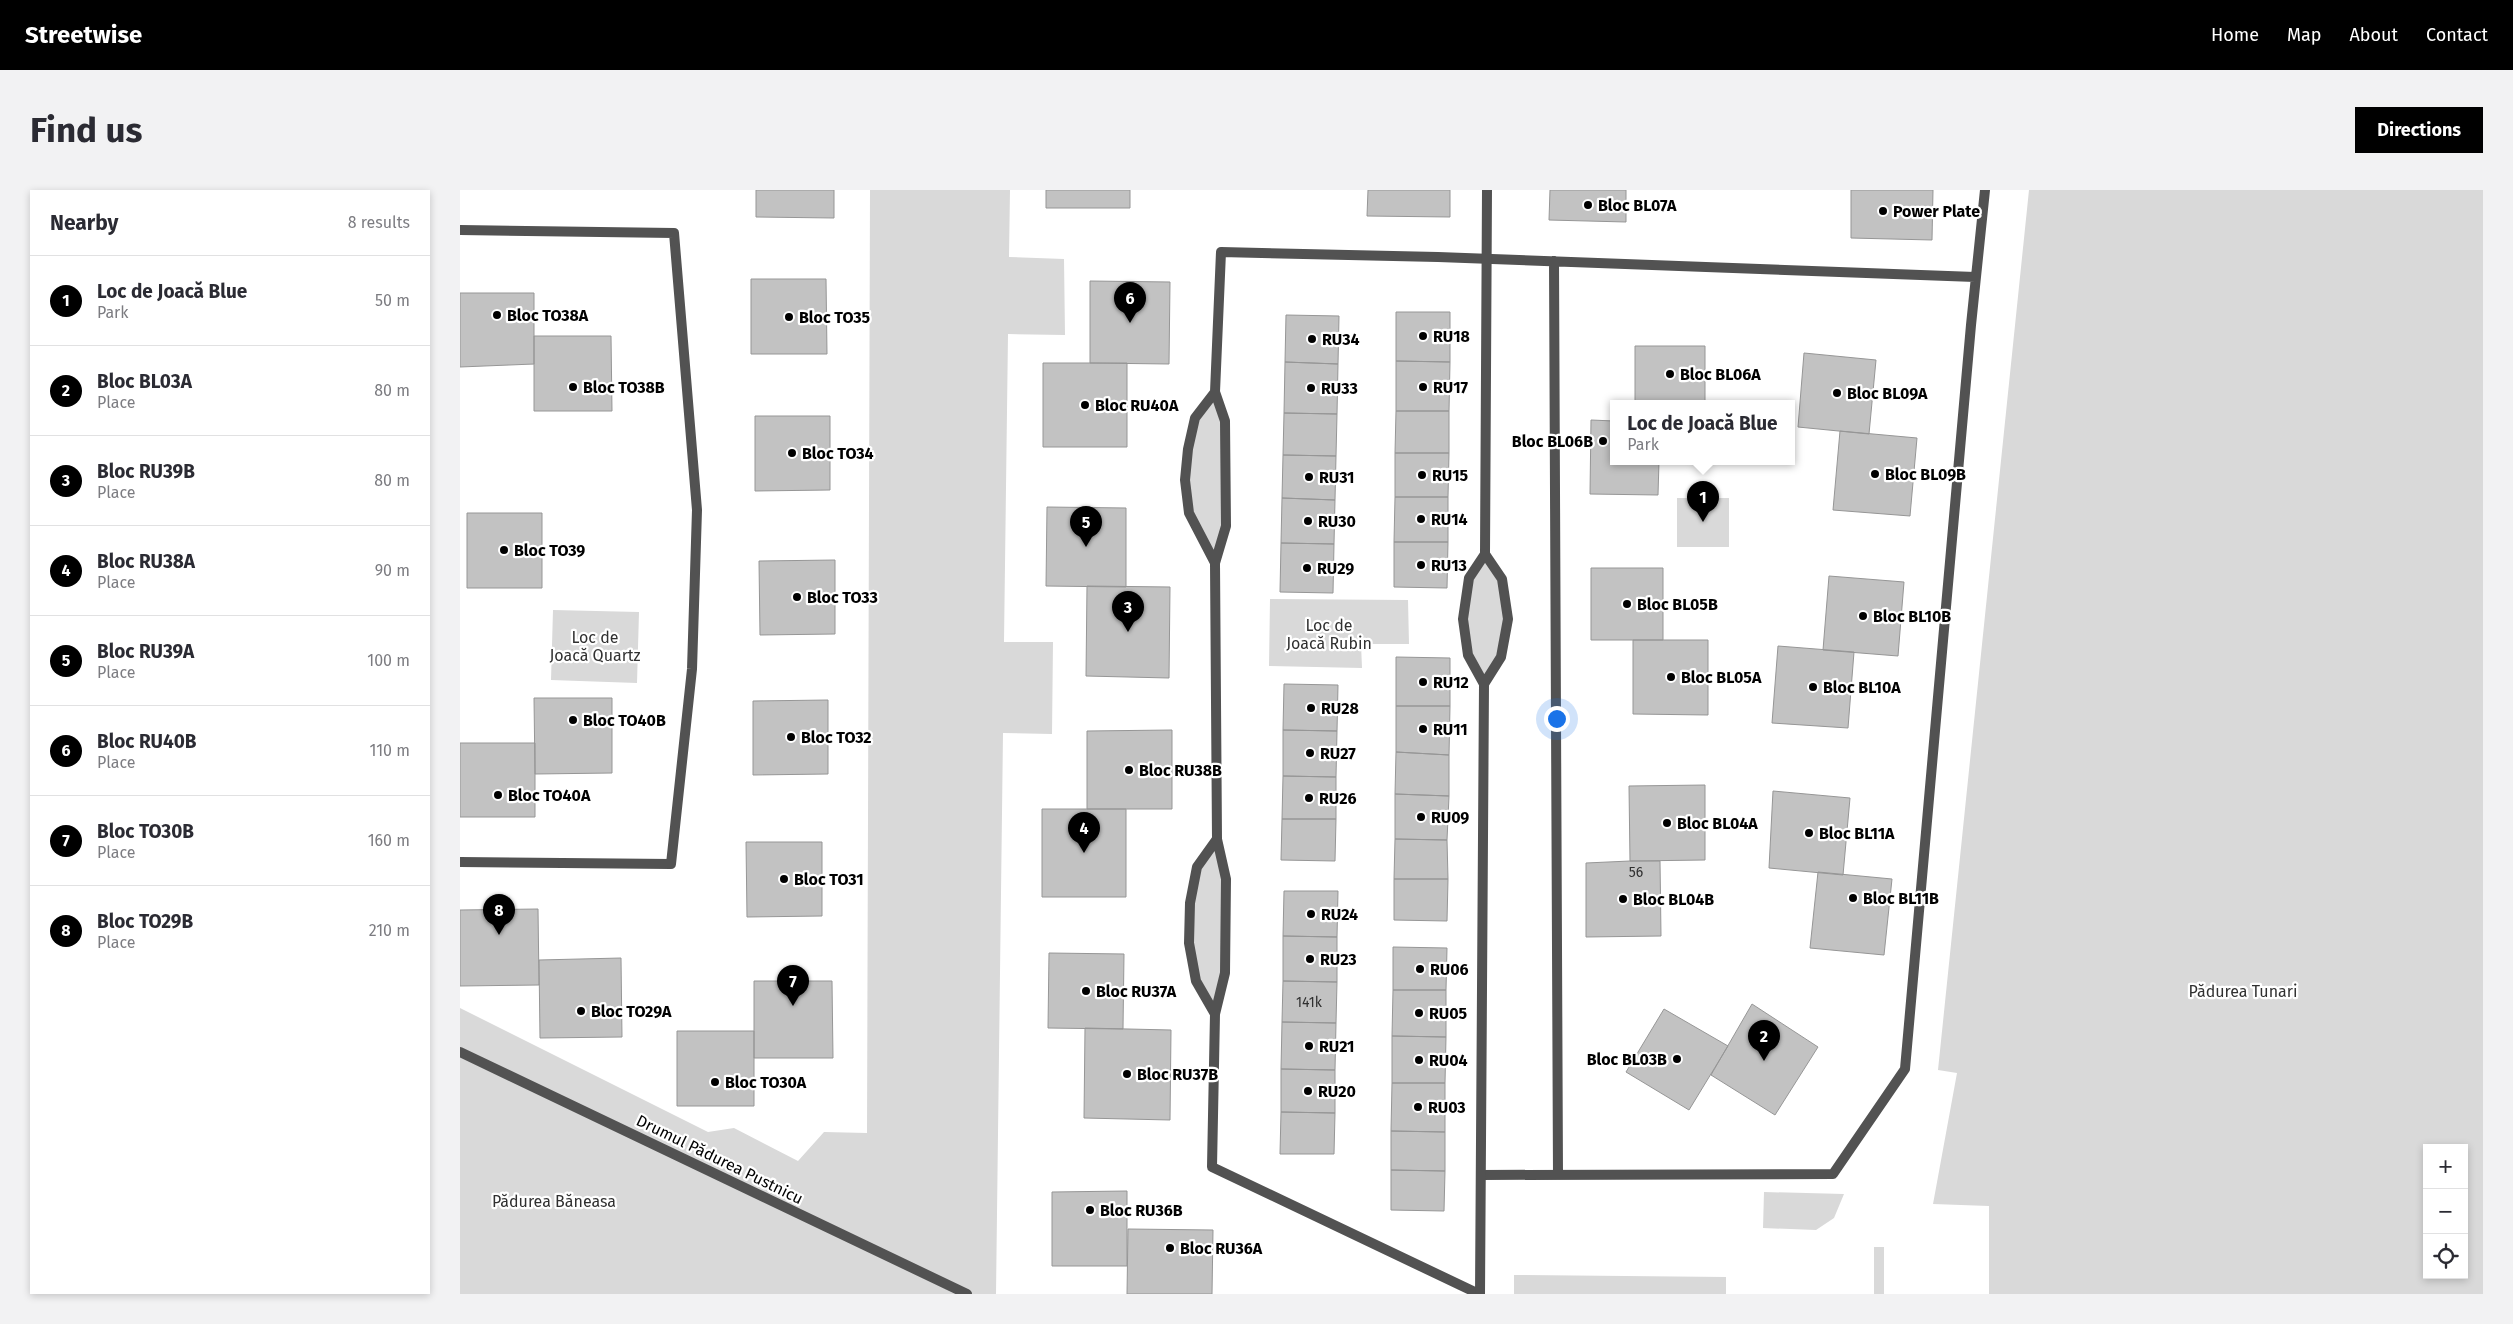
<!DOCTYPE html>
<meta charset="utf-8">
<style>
body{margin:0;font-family:"Fira Sans",sans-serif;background:#f2f2f3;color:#2b2b33}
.controls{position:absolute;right:15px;bottom:15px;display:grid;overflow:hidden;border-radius:0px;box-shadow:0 2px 8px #0003}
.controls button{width:45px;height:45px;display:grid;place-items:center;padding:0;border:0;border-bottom:1px solid #e1e1e2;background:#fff;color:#2b2b33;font:25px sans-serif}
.you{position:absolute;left:1096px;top:528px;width:18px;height:18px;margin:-12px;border:4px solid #fff;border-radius:50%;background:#1a73e8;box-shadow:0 0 0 8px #1a73e833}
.badge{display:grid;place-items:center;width:32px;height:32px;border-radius:50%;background:#000;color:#fff;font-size:16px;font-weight:700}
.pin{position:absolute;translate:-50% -41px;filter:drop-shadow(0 1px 2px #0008)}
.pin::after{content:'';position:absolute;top:26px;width:18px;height:15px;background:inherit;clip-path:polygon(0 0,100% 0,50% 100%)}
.popup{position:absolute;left:1150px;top:210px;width:185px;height:65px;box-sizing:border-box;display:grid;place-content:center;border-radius:0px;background:#fff;filter:drop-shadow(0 1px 4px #0005);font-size:16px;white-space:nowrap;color:#7c7c81}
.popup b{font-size:19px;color:#2b2b33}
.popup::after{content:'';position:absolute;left:50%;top:100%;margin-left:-10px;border:10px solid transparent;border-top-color:#fff}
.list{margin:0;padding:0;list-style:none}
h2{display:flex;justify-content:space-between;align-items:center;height:65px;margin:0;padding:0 20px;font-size:21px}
h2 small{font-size:16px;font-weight:400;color:#7c7c81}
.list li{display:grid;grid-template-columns:32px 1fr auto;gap:15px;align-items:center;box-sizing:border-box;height:90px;padding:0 20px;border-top:1px solid #e1e1e2}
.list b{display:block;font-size:19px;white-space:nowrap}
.list p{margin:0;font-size:16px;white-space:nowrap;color:#7c7c81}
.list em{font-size:16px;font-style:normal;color:#7c7c81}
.icon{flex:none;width:28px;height:28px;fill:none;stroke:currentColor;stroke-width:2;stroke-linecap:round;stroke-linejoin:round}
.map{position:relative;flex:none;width:2023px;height:1104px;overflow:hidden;border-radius:0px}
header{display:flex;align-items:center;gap:30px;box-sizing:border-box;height:70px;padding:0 25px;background:#000;color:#fff}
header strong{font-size:24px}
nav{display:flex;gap:28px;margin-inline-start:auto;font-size:18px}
.intro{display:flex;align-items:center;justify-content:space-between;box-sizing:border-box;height:120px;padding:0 30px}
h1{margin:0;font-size:35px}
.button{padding:12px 22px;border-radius:0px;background:#000;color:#fff;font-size:18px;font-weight:700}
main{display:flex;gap:30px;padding:0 30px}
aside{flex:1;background:#fff;border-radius:0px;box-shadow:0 2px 8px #0003}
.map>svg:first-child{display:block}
</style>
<header>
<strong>Streetwise</strong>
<nav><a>Home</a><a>Map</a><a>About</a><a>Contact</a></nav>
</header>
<div class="intro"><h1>Find us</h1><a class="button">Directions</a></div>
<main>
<aside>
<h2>Nearby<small>8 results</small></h2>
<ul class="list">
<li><span class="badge">1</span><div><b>Loc de Joacă Blue</b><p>Park</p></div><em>50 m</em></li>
<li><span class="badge">2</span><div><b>Bloc BL03A</b><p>Place</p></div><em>80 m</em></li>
<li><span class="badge">3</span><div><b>Bloc RU39B</b><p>Place</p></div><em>80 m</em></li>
<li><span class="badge">4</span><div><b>Bloc RU38A</b><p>Place</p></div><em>90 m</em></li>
<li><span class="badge">5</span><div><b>Bloc RU39A</b><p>Place</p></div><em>100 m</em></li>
<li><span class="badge">6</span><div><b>Bloc RU40B</b><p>Place</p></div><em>110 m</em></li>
<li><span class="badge">7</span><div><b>Bloc TO30B</b><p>Place</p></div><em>160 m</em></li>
<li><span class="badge">8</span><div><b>Bloc TO29B</b><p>Place</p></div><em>210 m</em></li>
</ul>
</aside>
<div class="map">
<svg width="2023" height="1104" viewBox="0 0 2023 1104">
<rect width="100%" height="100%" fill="#fff"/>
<path fill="#d9d9d9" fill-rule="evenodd" d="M410 0H550L549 67 604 69 605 145 548 144 544 452H593L592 544 543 543 536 1104H0V818L248 942 274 938 338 971 364 942 407 943Z
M1569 0H2023V1104H1529V1016L1473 1014 1497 883 1478 880ZM1967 958H2004V1085H1967Z
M755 202 765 231 766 336 755 373 740 347 725 290 735 228Z
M1217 308H1269V357H1217Z
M1025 364 1042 389 1048 429 1041 467 1024 494 1008 465 1003 429 1009 388Z
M810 409 948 410 949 454H901L902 478 809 476Z
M93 420 179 422 177 493 91 490Z
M757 649 766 689 765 783 755 824 736 791 729 753 737 677Z
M1304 1002 1384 1004 1374 1028 1356 1040 1303 1038Z
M1414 1057H1424V1104H1414Z
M1054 1085 1266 1087V1104H1054Z"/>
<path fill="#c2c2c2" stroke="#969696" d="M296 0H374V28L296 27Z
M586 0H670V18H586Z
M908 0H990V27L907 26Z
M1090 0H1166V32L1089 30Z
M1391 0H1473L1472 50 1391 48Z
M291 89H366L367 164H291Z
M630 91 710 92 709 174 630 173Z
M0 103H74V174L0 177Z
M936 122H990V172L936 171Z
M826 125 879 126 878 174 825 172Z
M74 146H151L152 221H74Z
M1175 156H1245V213H1175Z
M1344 163 1416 170 1409 244 1338 237Z
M936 171 990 172 989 221H936Z
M825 172 878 174 877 224 824 223Z
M583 173H667V257H583Z
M936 221H989V263H935Z
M824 223 877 224 876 266 823 265Z
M295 226H370V300L295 301Z
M1131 230 1154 231V271H1199L1198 305 1130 304Z
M1380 241 1457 248 1450 326 1373 320Z
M935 263H989L988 307H935Z
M823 265 876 266 875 310 822 308Z
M935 307H988V352H934Z
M822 308 875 310 874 354 821 353Z
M587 317 666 318V397L586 396Z
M7 323H82V398H7Z
M934 352H988L987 398 934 397Z
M821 353 874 354 873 403 820 402Z
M375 370V444L300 445 299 371Z
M1131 378H1203V450H1131Z
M1369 386 1444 392 1438 466 1363 460Z
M627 396 710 397 709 488 626 486Z
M1173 450H1248V525L1173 524Z
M1318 456 1394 462 1388 538 1312 533Z
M936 467 990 468V516H936Z
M824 494 878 495 877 541 823 540Z
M74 508H152V583L75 584Z
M368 510V584L293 585V511Z
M936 516H990L989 565 936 562Z
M712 540V619H627V541Z
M823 540 877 541 876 587 823 586Z
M0 553H75V627H0Z
M936 562 989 565V606L935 604Z
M823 586 876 587V629H822Z
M1245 595V670L1170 671 1169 596Z
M1313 601 1390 608 1383 685 1309 678Z
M935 604 989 606 987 650 935 649Z
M582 619H666V707H582Z
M822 629H876L875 671 821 670Z
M935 649 987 650 988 689H934Z
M286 652H362V726L287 727Z
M1170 671H1200L1201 746 1126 747V673Z
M1358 682 1432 689 1424 765 1350 758Z
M934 689H988L987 731 934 730Z
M824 701H878L877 747 823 746Z
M78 719 79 795 0 796V720Z
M823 746 877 747V792L823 791Z
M933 757 987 758 986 800H933Z
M589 763 664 764 663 839 588 838Z
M161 768 162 847 80 848 79 770Z
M294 791H372L373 868H294Z
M823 791 877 792 876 833 822 832Z
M933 800H986V847L932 846Z
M1292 814 1358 857 1315 925 1251 885Z
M1204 819 1268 856 1229 920 1166 882Z
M822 832 876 833 875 880 821 879Z
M625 838 711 840 710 930 624 928Z
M217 841H294V916H217Z
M932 846 986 847 985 893H932Z
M821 879 875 880V923L821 922Z
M932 893H985V942L931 941Z
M821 922 875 923 874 964H820Z
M931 941 985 942V981L931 980Z
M931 980 985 981 984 1021 931 1020Z
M667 1001V1076H592V1002Z
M668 1039 753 1040 752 1104H667Z"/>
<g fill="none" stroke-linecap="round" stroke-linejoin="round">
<path stroke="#525252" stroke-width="10" d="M0 40 214 43 237 320 232 479 211 674 0 672
M1094 71 1098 985
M755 202 735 228 728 259 725 290 729 323 755 373 766 336 765 231 755 202 761 62 978 67 1515 87
M755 373 757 649
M755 824 736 791 729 753 730 713 737 677 757 649 766 689 765 783 755 824 752 977 1019 1104
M1021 985 1373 984 1445 879 1511 135 1525 0"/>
<path stroke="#525252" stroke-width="10" d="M1025 364 1027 0
M0 862 507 1104
M1020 1104 1024 494 1008 465 1003 429 1009 388 1025 364 1042 389 1048 429 1041 467 1024 494"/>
</g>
<g fill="#000" stroke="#fff" stroke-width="2">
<circle cx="1128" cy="15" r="5"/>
<circle cx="1423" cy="21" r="5"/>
<circle cx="37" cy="125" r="5"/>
<circle cx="329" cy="127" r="5"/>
<circle cx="963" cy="146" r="5"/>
<circle cx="852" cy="149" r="5"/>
<circle cx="1210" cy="184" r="5"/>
<circle cx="113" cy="197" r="5"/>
<circle cx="963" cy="197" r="5"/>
<circle cx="851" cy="198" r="5"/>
<circle cx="1377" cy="203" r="5"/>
<circle cx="625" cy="215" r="5"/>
<circle cx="1143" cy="251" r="5"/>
<circle cx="332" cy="263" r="5"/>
<circle cx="1415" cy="284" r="5"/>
<circle cx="962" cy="285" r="5"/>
<circle cx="849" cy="287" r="5"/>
<circle cx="961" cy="329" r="5"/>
<circle cx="848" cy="331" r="5"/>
<circle cx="44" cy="360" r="5"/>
<circle cx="961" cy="375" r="5"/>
<circle cx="847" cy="378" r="5"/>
<circle cx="337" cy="407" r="5"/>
<circle cx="1167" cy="414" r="5"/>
<circle cx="1403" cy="426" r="5"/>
<circle cx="1211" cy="487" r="5"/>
<circle cx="963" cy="492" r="5"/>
<circle cx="1353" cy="497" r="5"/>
<circle cx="851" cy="518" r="5"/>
<circle cx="113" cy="530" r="5"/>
<circle cx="963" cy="539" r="5"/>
<circle cx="331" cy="547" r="5"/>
<circle cx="850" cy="563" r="5"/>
<circle cx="669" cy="580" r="5"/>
<circle cx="38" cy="605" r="5"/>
<circle cx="849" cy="608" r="5"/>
<circle cx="961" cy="627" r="5"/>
<circle cx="1207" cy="633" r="5"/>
<circle cx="1349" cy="643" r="5"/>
<circle cx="324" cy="689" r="5"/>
<circle cx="1393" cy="708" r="5"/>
<circle cx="1163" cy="709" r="5"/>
<circle cx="851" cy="724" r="5"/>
<circle cx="850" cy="769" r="5"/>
<circle cx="960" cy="779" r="5"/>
<circle cx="626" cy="801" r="5"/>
<circle cx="121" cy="821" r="5"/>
<circle cx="959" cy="823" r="5"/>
<circle cx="849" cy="856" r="5"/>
<circle cx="1217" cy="869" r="5"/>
<circle cx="959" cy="870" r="5"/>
<circle cx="667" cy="884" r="5"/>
<circle cx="255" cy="892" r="5"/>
<circle cx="848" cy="901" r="5"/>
<circle cx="958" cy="917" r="5"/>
<circle cx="630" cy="1020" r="5"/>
<circle cx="710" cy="1058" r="5"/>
</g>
<g text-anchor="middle" stroke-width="4.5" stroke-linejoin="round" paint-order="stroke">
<g font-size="14" fill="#303030">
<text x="1176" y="687">56</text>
<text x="849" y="817">141k</text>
</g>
<g font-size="16" font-weight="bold" fill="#000" stroke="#fff" text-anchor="start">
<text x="1138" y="21">Bloc BL07A</text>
<text x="1433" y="27">Power Plate</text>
<text x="47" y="131">Bloc TO38A</text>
<text x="339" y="133">Bloc TO35</text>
<text x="973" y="152">RU18</text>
<text x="862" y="155">RU34</text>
<text x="1220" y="190">Bloc BL06A</text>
<text x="123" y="203">Bloc TO38B</text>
<text x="973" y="203">RU17</text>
<text x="861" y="204">RU33</text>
<text x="1387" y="209">Bloc BL09A</text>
<text x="635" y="221">Bloc RU40A</text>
<text x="1133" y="257" text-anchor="end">Bloc BL06B</text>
<text x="342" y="269">Bloc TO34</text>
<text x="1425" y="290">Bloc BL09B</text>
<text x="972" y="291">RU15</text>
<text x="859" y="293">RU31</text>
<text x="971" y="335">RU14</text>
<text x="858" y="337">RU30</text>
<text x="54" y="366">Bloc TO39</text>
<text x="971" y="381">RU13</text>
<text x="857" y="384">RU29</text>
<text x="347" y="413">Bloc TO33</text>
<text x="1177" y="420">Bloc BL05B</text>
<text x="1413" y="432">Bloc BL10B</text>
<text x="1221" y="493">Bloc BL05A</text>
<text x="973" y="498">RU12</text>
<text x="1363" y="503">Bloc BL10A</text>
<text x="861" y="524">RU28</text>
<text x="123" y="536">Bloc TO40B</text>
<text x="973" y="545">RU11</text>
<text x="341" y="553">Bloc TO32</text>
<text x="860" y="569">RU27</text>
<text x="679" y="586">Bloc RU38B</text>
<text x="48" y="611">Bloc TO40A</text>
<text x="859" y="614">RU26</text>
<text x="971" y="633">RU09</text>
<text x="1217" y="639">Bloc BL04A</text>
<text x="1359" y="649">Bloc BL11A</text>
<text x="334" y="695">Bloc TO31</text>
<text x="1403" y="714">Bloc BL11B</text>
<text x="1173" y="715">Bloc BL04B</text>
<text x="861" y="730">RU24</text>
<text x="860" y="775">RU23</text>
<text x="970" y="785">RU06</text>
<text x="636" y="807">Bloc RU37A</text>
<text x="131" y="827">Bloc TO29A</text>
<text x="969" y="829">RU05</text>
<text x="859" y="862">RU21</text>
<text x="1207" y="875" text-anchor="end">Bloc BL03B</text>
<text x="969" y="876">RU04</text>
<text x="677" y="890">Bloc RU37B</text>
<text x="265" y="898">Bloc TO30A</text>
<text x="858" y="907">RU20</text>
<text x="968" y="923">RU03</text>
<text x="640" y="1026">Bloc RU36B</text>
<text x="720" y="1064">Bloc RU36A</text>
</g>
<g font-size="16" fill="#303030" stroke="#fff">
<text x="869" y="441">Loc de<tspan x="869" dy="18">Joacă Rubin</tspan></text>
<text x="135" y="453">Loc de<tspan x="135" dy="18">Joacă Quartz</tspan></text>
<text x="1783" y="807">Pădurea Tunari</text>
<text x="94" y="1017">Pădurea Băneasa</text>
</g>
<g font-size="16" fill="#000" stroke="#fff">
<text transform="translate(260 969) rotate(26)" y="6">Drumul Pădurea Pustnicu</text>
</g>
</g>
</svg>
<div class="controls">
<button>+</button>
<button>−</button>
<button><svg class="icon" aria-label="locate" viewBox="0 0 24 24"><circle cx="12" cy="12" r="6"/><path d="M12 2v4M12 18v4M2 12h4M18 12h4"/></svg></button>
</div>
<div class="you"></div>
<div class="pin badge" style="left:1243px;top:332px">1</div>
<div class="popup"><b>Loc de Joacă Blue</b>Park</div>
<div class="pin badge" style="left:1304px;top:871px">2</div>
<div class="pin badge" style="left:668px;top:442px">3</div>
<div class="pin badge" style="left:624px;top:663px">4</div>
<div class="pin badge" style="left:626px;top:357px">5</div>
<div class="pin badge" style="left:670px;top:133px">6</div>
<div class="pin badge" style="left:333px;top:816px">7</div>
<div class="pin badge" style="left:39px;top:745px">8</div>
</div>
</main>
